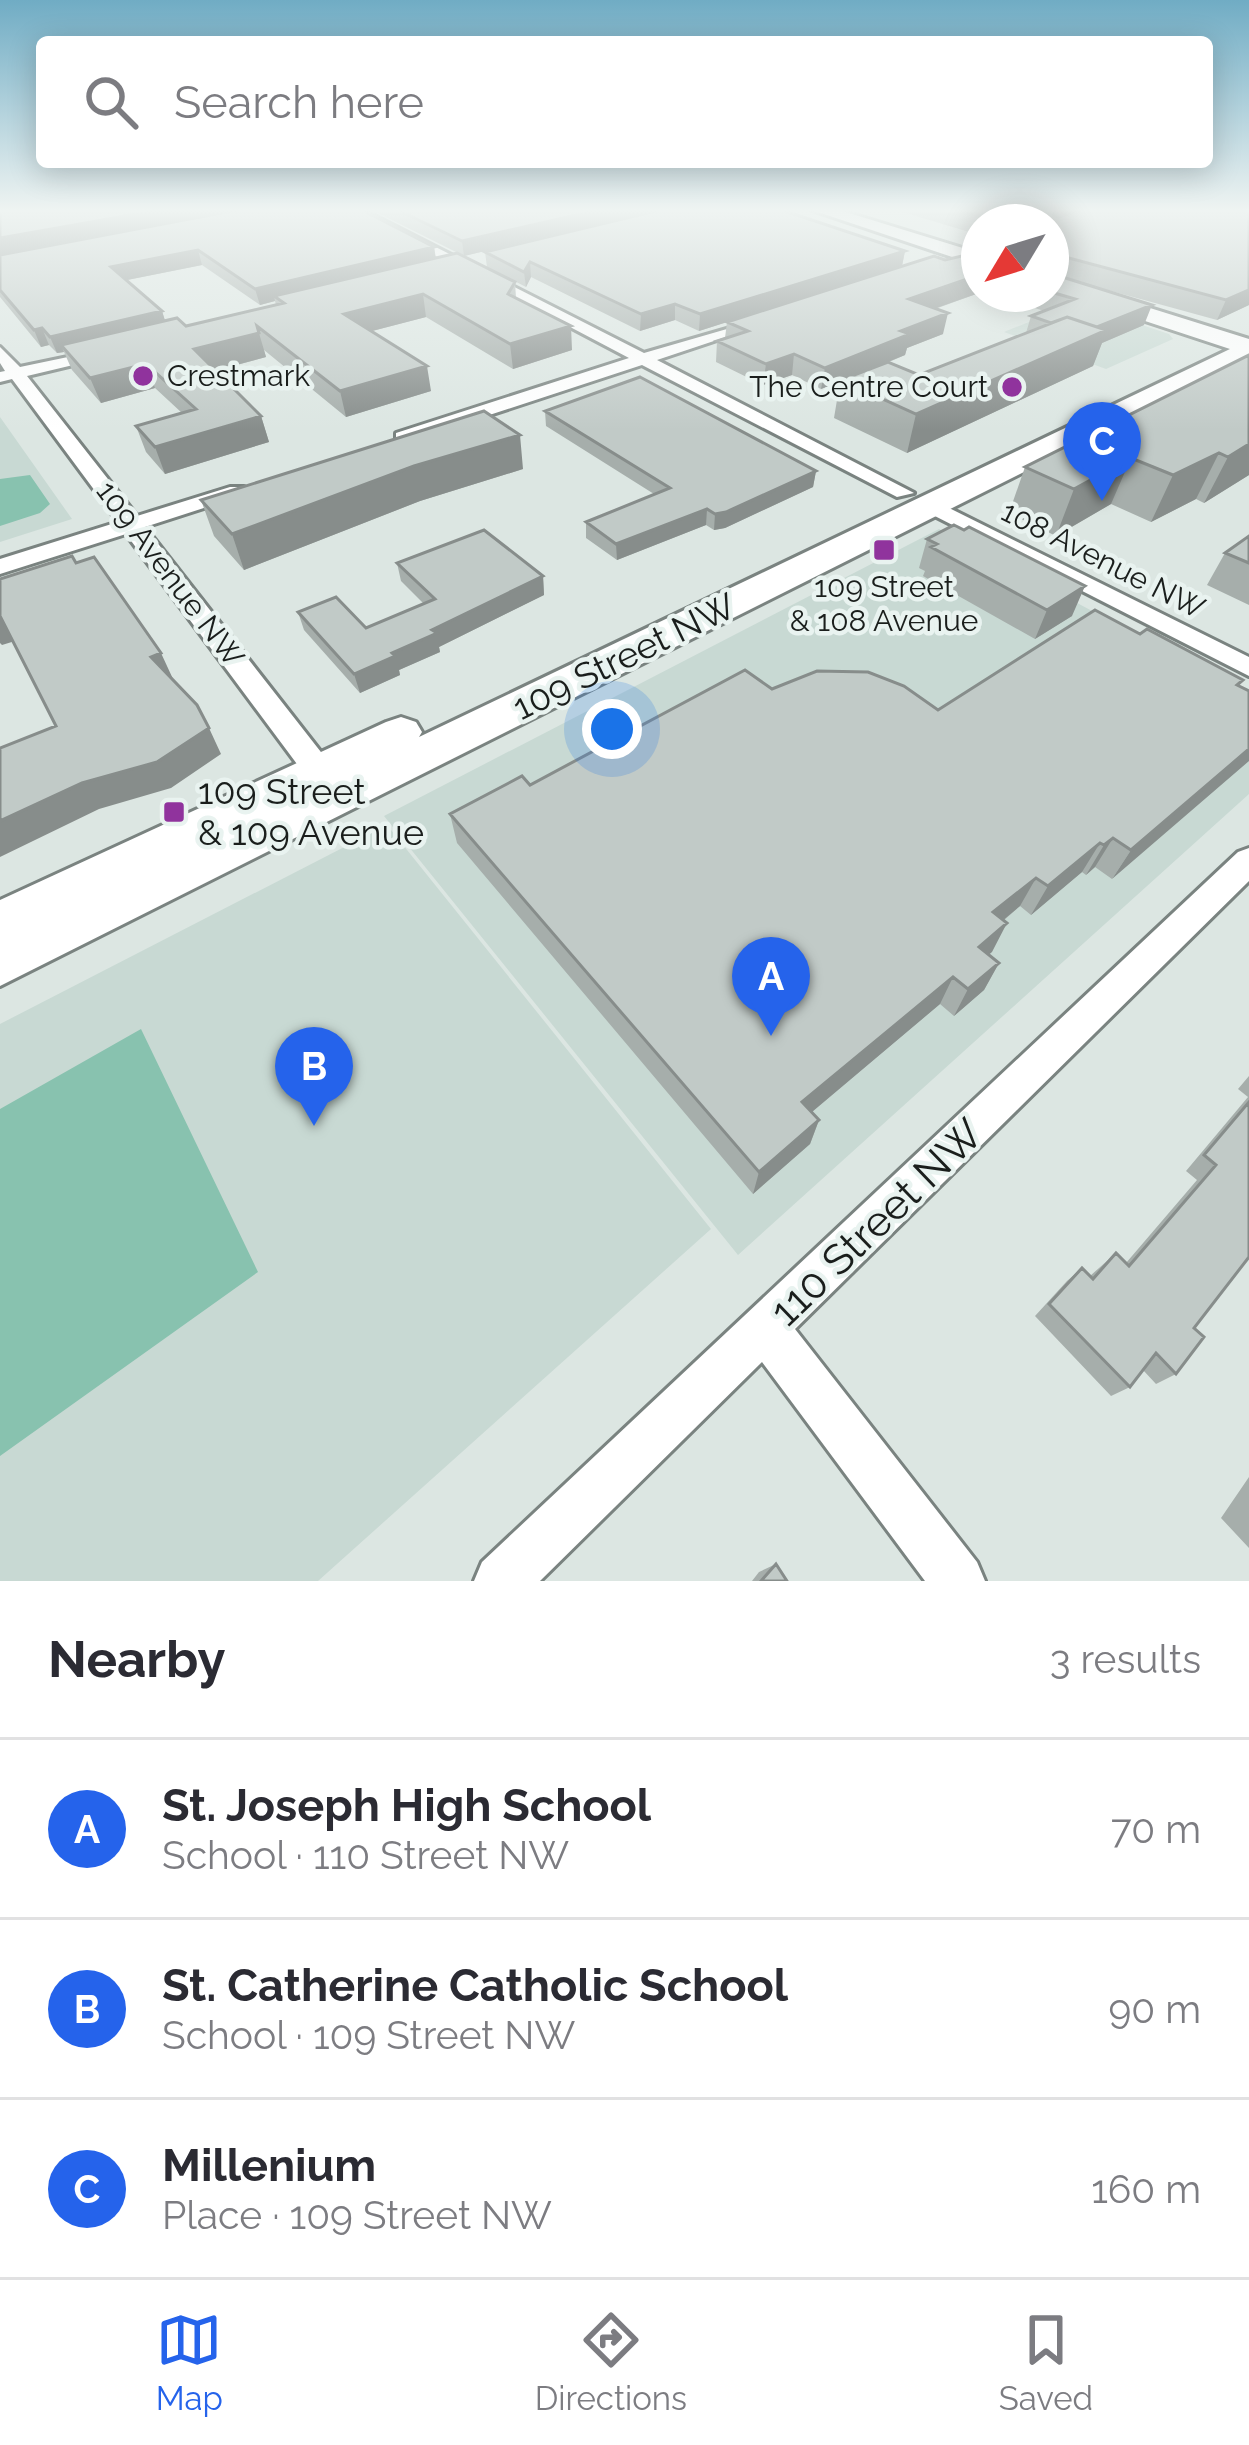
<!DOCTYPE html>
<meta charset="utf-8">
<style>
body{margin:0;font-family:Raleway,sans-serif;background:#f2f2f3;color:#2b2b33}
.compass{position:absolute;left:961px;top:204px;width:108px;height:108px;border-radius:50%;background:#fff;box-shadow:0 6px 30px #0003;rotate:232deg}
.you{position:absolute;left:612px;top:729px;width:42px;height:42px;margin:-30px;border:9px solid #fff;border-radius:50%;background:#1a73e8;box-shadow:0 0 0 18px #1a73e833}
.badge{display:grid;place-items:center;width:78px;height:78px;border-radius:50%;background:#2563eb;color:#fff;font-size:39px;font-weight:700}
.pin{position:absolute;translate:-50% -99px;filter:drop-shadow(0 3px 6px #0008)}
.pin::after{content:'';position:absolute;top:63px;width:42px;height:36px;background:inherit;clip-path:polygon(0 0,100% 0,50% 100%)}
.list{margin:0;padding:0;list-style:none}
h2{display:flex;justify-content:space-between;align-items:center;height:156px;margin:0;padding:0 48px;font-size:51px}
h2 small{font-size:39px;font-weight:400;color:#7c7c81}
.list li{display:grid;grid-template-columns:78px 1fr auto;gap:36px;align-items:center;box-sizing:border-box;height:180px;padding:0 48px;border-top:3px solid #e1e1e2}
.list b{display:block;font-size:45px;white-space:nowrap}
.list p{margin:0;font-size:39px;white-space:nowrap;color:#7c7c81}
.list em{font-size:39px;font-style:normal;color:#7c7c81}
.icon{flex:none;width:66px;height:66px;fill:none;stroke:currentColor;stroke-width:2;stroke-linecap:round;stroke-linejoin:round}
.map{position:relative;flex:none;width:1249px;height:1581px;overflow:hidden}
.search{position:absolute;background:#fff;box-shadow:0 6px 30px #0003;left:36px;right:36px;top:36px;height:132px;display:flex;align-items:center;gap:30px;box-sizing:border-box;padding:0 42px;border-radius:12px;color:#7c7c81;font-size:45px}
.sheet{height:696px;background:#fff}
nav{display:flex;justify-content:space-around;align-items:center;box-sizing:border-box;height:168px;border-top:3px solid #e1e1e2;background:#fff;font-size:33px;color:#7c7c81}
nav a{display:grid;justify-items:center;gap:6px}
nav .on{color:#2563eb}
.map>svg:first-child{display:block}
</style>
<div class="map">
<svg width="1249" height="1581" viewBox="0 0 1249 1581">
<rect width="100%" height="100%" fill="#dce6e2"/>
<path fill="#c8d9d3" d="M1076 303 1169 334 1173 339 1106 369 1004 332Z
M0 417 72 519 0 542Z
M939 529 1249 695V794L738 1255 384 816Z
M387 825 711 1229 318 1581H0V1024Z"/>
<path fill="#88c2af" d="M30 475 50 504 40 513 0 526V479Z
M141 1029 258 1272 0 1456V1109Z"/>
<g fill="none" stroke-linecap="round" stroke-linejoin="round">
<defs>
<path id="minor" d="M346 209H361L644 353 768 317V323L657 360 914 493 897 497 642 365 410 441H396V433L629 358Z
M0 347 20 367 111 348V356L27 376 137 516 230 487H244V495L145 527 342 779 346 787 342 795H320L126 534 0 574V559L118 522 12 379 0 382V372L5 371 0 363Z
M931 499 1249 657V676L923 510V500Z
M1249 848V881L795 1329 977 1562 985 1581H925L762 1362 540 1581H474L482 1562 1238 852Z"/>
<path id="secondary" d="M809 209H836L979 253V266Z
M1051 277 1249 339V359L0 986V900L386 722 401 717 416 722 422 732 419 737 1230 349 1051 290Z"/>
</defs>
<use href="#minor" stroke="#7a8380" stroke-width="6"/>
<use href="#secondary" stroke="#7a8380" stroke-width="6"/>
<use href="#minor" fill="#fff" fill-rule="evenodd"/>
<use href="#secondary" fill="#fff" fill-rule="evenodd"/>
</g>
<path fill="#a6aeab" fill-rule="evenodd" d="M0 209 434 247 436 258 515 282 516 298 572 350 513 369 426 317 372 331 431 391 346 417 264 350 266 357 215 371 261 416 269 442 165 474 146 452 136 426 182 413 155 388 101 403 72 370 64 352 57 353 49 345 41 347 0 297ZM202 265 260 305 275 301 276 305 186 326 165 321 162 311 127 280Z
M370 209H662L464 256Z
M893 209H1082L1057 217 1249 305 1217 320 1071 280 1144 325 1102 343 1093 366 907 453 834 418 840 382 821 389 792 375 763 385 716 362 717 341 725 338 727 322 979 293 935 309 943 334 907 348 905 355 889 362 919 375 1026 333 1031 316 1044 311 993 294H1051V222H979V235Z
M905 251 902 266 699 331 675 320 640 331 531 277 526 287 487 267 485 252Z
M1249 355V475L1204 503 1196 499 1151 522 1111 504 1056 536 1009 513 1025 467Z
M545 411 816 471 813 487 725 528 714 530 706 525 617 560 586 538V522L654 494 546 426Z
M523 469 420 501 244 570 214 536 201 500Z
M1249 536V605L1207 585 1225 553Z
M927 539 1072 616 1035 639 923 576 925 571 919 568Z
M397 563 543 576 544 595 439 647 440 652 399 670 400 675 360 693 304 630 298 612 366 628 424 604 401 581Z
M1140 634 1243 680 1112 879 1095 867 1086 875 1082 872 1031 915 1020 906 1003 921 1007 923 988 954 999 963 984 990 954 1016 940 1004 812 1112 819 1120 810 1144 753 1194 457 843 450 814 530 785 772 689 938 710Z
M1249 1076V1257L1194 1328 1176 1374 1156 1384 1143 1370 1130 1387 1111 1396 1035 1316 1067 1281 1082 1268 1090 1276 1116 1253 1126 1263 1197 1180 1186 1171 1248 1097 1238 1089Z
M1249 1477V1548L1221 1518Z
M776 1564 787 1581H752L759 1572Z"/>
<path fill="#878d8b" d="M165 209H246L0 254V238Z
M603 209H662L464 256 462 241Z
M1053 209H1082L1050 219Z
M434 247 436 262 274 296 275 301 260 305 255 289Z
M198 250 202 265 117 282 111 267Z
M905 251 902 266 699 331 700 314Z
M530 262 531 277 526 287 524 272Z
M979 275V293L905 319 909 299Z
M1249 290V305L1217 320 1226 300Z
M423 294 426 317 349 337 344 314Z
M675 304V320L640 331 641 314Z
M1152 305 1144 325 1102 343 1093 366 907 453 916 414 1082 334Z
M162 311 167 327 61 345 64 352 57 353 50 337Z
M948 313 943 334 907 348 905 355 821 389 825 368 901 331Z
M571 326 572 350 513 369 510 344Z
M42 328 49 345 41 347 34 330Z
M259 333 266 357 202 374 194 349Z
M794 354 792 375 763 385 766 364Z
M146 364 155 388 101 403 90 378Z
M427 366 431 391 346 417 340 391Z
M261 416 269 442 165 474 155 447Z
M520 435 523 469 420 501 244 570 232 534 414 466Z
M1249 444V475L1204 503 1228 457Z
M1219 453 1196 499 1151 522 1173 475Z
M1131 458 1111 504 1056 536 1074 489Z
M816 471 813 487 725 528 714 530 715 514Z
M707 509 706 525 617 560 616 544Z
M543 576 544 595 439 647 440 652 399 670 400 675 360 693 354 674 432 630Z
M1085 586 1072 616 1035 639 1047 610Z
M0 616 15 641 2 645 0 643Z
M161 653 173 679 151 657Z
M209 728 221 754 171 788 99 809 0 857V821L82 783Z
M1249 749V761L1112 879 1131 850Z
M1113 838 1095 867 1086 875 1104 845Z
M1100 843 1082 872 1031 915 1048 886Z
M1036 878 1020 906 978 941 993 912Z
M1007 923 992 952 965 975 979 947Z
M999 963 984 990 954 1016 968 989Z
M953 977 940 1004 794 1127 802 1102Z
M819 1120 810 1144 753 1194 759 1172Z"/>
<path fill="#c1cac7" stroke="#878d8b" stroke-width="3" d="M0 209H165L0 238Z
M242 209H360L434 247 255 289 198 250 111 267 162 311 50 337 42 328 34 330 0 290V255Z
M396 209H603L462 241Z
M664 209H779L905 251 700 314 675 304 641 314 530 262 524 272 485 252Z
M955 209H1053L1052 213 1058 217 1084 209H1249V290L1226 300 1054 254 1056 275 1152 305 1097 327 1067 317 1051 323 1031 316 1075 299 1051 292V222H1001Z
M979 252V275L909 299 948 313 901 331 910 334 825 368 794 354 766 364 717 341 748 331 727 322 934 256 945 260Z
M457 253 515 282 508 294 571 326 510 344 423 294 344 314 427 366 340 391 257 326 259 333 194 349 261 416 155 447 136 426 196 409 146 364 90 378 61 345 177 318 186 326 284 303 274 296Z
M1067 317 1106 330 916 414 841 380 888 362 919 375Z
M1249 355V444L1228 457 1219 453 1173 475 1131 458 1074 489 1025 467Z
M640 377 816 471 726 512 715 514 707 509 616 544 586 522 670 488 545 411Z
M484 411 520 435 414 466 232 534 201 500Z
M954 525 964 530 969 527 1085 586 1047 610 931 547 937 544 927 539Z
M484 530 543 576 432 630 437 633 392 653 395 656 354 674 298 612 336 597 366 628 435 599 397 563Z
M1249 536V563L1225 553Z
M72 556 76 563 94 557 161 653 151 657 197 705 209 728 157 762 82 783 0 821V748L56 726 0 616V579Z
M1095 610 1140 634 1147 629 1243 680 1237 685 1249 691V749L1131 850 1113 838 1104 845 1100 843 1048 886 1036 878 993 912 1007 923 979 947 999 963 968 989 953 977 802 1102 819 1120 759 1172 450 814 522 776 530 785 745 670 772 689 817 671 868 672 904 686 938 710Z
M1249 1102V1257L1194 1328 1204 1337 1176 1374 1156 1353 1130 1387 1049 1304 1082 1268 1093 1279 1116 1253 1129 1266 1216 1165 1204 1155Z
M776 1564 787 1581H761Z"/>
<linearGradient id="sky" x2="0" y2="1"><stop stop-color="#70acc4"/><stop offset="0.49" stop-color="#eff4f2"/><stop offset="1" stop-color="#eff4f2" stop-opacity="0"/></linearGradient>
<rect width="1249" height="430" fill="url(#sky)"/>
<g fill="#90339d" stroke="#e9f3f0" stroke-width="4.5">
<circle cx="143" cy="376" r="12"/>
<circle cx="1012" cy="387" r="12"/>
<rect x="872" y="538" width="24" height="24" rx="6"/>
<rect x="162" y="800" width="24" height="24" rx="6"/>
</g>
<g text-anchor="middle" stroke-width="9" stroke-linejoin="round" paint-order="stroke">
<g font-size="30" fill="#1a1e1c" stroke="#e9f3f0" text-anchor="start">
<text x="167" y="386">Crestmark</text>
<text x="988" y="397" text-anchor="end">The Centre Court</text>
<text x="884" y="597" text-anchor="middle">109 Street<tspan x="884" dy="34">&amp; 108 Avenue</tspan></text>
</g>
<g font-size="30" fill="#1a1e1c" stroke="#e9f3f0">
<text transform="translate(1103 560) rotate(27)" y="10">108 Avenue NW</text>
<text transform="translate(170 574) rotate(53)" y="10">109 Avenue NW</text>
</g>
<g font-size="36" fill="#1a1e1c" stroke="#e9f3f0">
<text transform="translate(624 656) rotate(-26)" y="13">109 Street NW</text>
</g>
<g font-size="36" fill="#1a1e1c" stroke="#e9f3f0" text-anchor="start">
<text x="198" y="804">109 Street<tspan x="198" dy="41">&amp; 109 Avenue</tspan></text>
</g>
<g font-size="42" fill="#1a1e1c" stroke="#e9f3f0">
<text transform="translate(876 1222) rotate(-44)" y="15">110 Street NW</text>
</g>
</g>
</svg>
<svg class="compass" viewBox="-18 -18 36 36"><path d="M0-13l5 13h-10z" fill="#e53935"/><path d="M0 13l5-13h-10z" fill="#7c7c81"/></svg>
<div class="you"></div>
<div class="pin badge" style="left:771px;top:1036px">A</div>
<div class="pin badge" style="left:314px;top:1126px">B</div>
<div class="pin badge" style="left:1102px;top:501px">C</div>
<div class="search"><svg class="icon" aria-label="search" viewBox="0 0 24 24"><circle cx="10" cy="10" r="6"/><path d="M15 15l6 6"/></svg>Search here</div>
</div>
<section class="sheet">
<h2>Nearby<small>3 results</small></h2>
<ul class="list">
<li><span class="badge">A</span><div><b>St. Joseph High School</b><p>School · 110 Street NW</p></div><em>70 m</em></li>
<li><span class="badge">B</span><div><b>St. Catherine Catholic School</b><p>School · 109 Street NW</p></div><em>90 m</em></li>
<li><span class="badge">C</span><div><b>Millenium</b><p>Place · 109 Street NW</p></div><em>160 m</em></li>
</ul>
</section>
<nav>
<a class="on"><svg class="icon" aria-label="map" viewBox="0 0 24 24"><path d="M3 6l6-2 6 2 6-2v14l-6 2-6-2-6 2zM9 4v14M15 6v14"/></svg>Map</a>
<a><svg class="icon" aria-label="directions" viewBox="0 0 24 24"><path d="M12 3l9 9-9 9-9-9zM9 14v-3h6M13 9l2 2-2 2"/></svg>Directions</a>
<a><svg class="icon" aria-label="saved" viewBox="0 0 24 24"><path d="M7 4h10v16l-5-4-5 4z"/></svg>Saved</a>
</nav>
